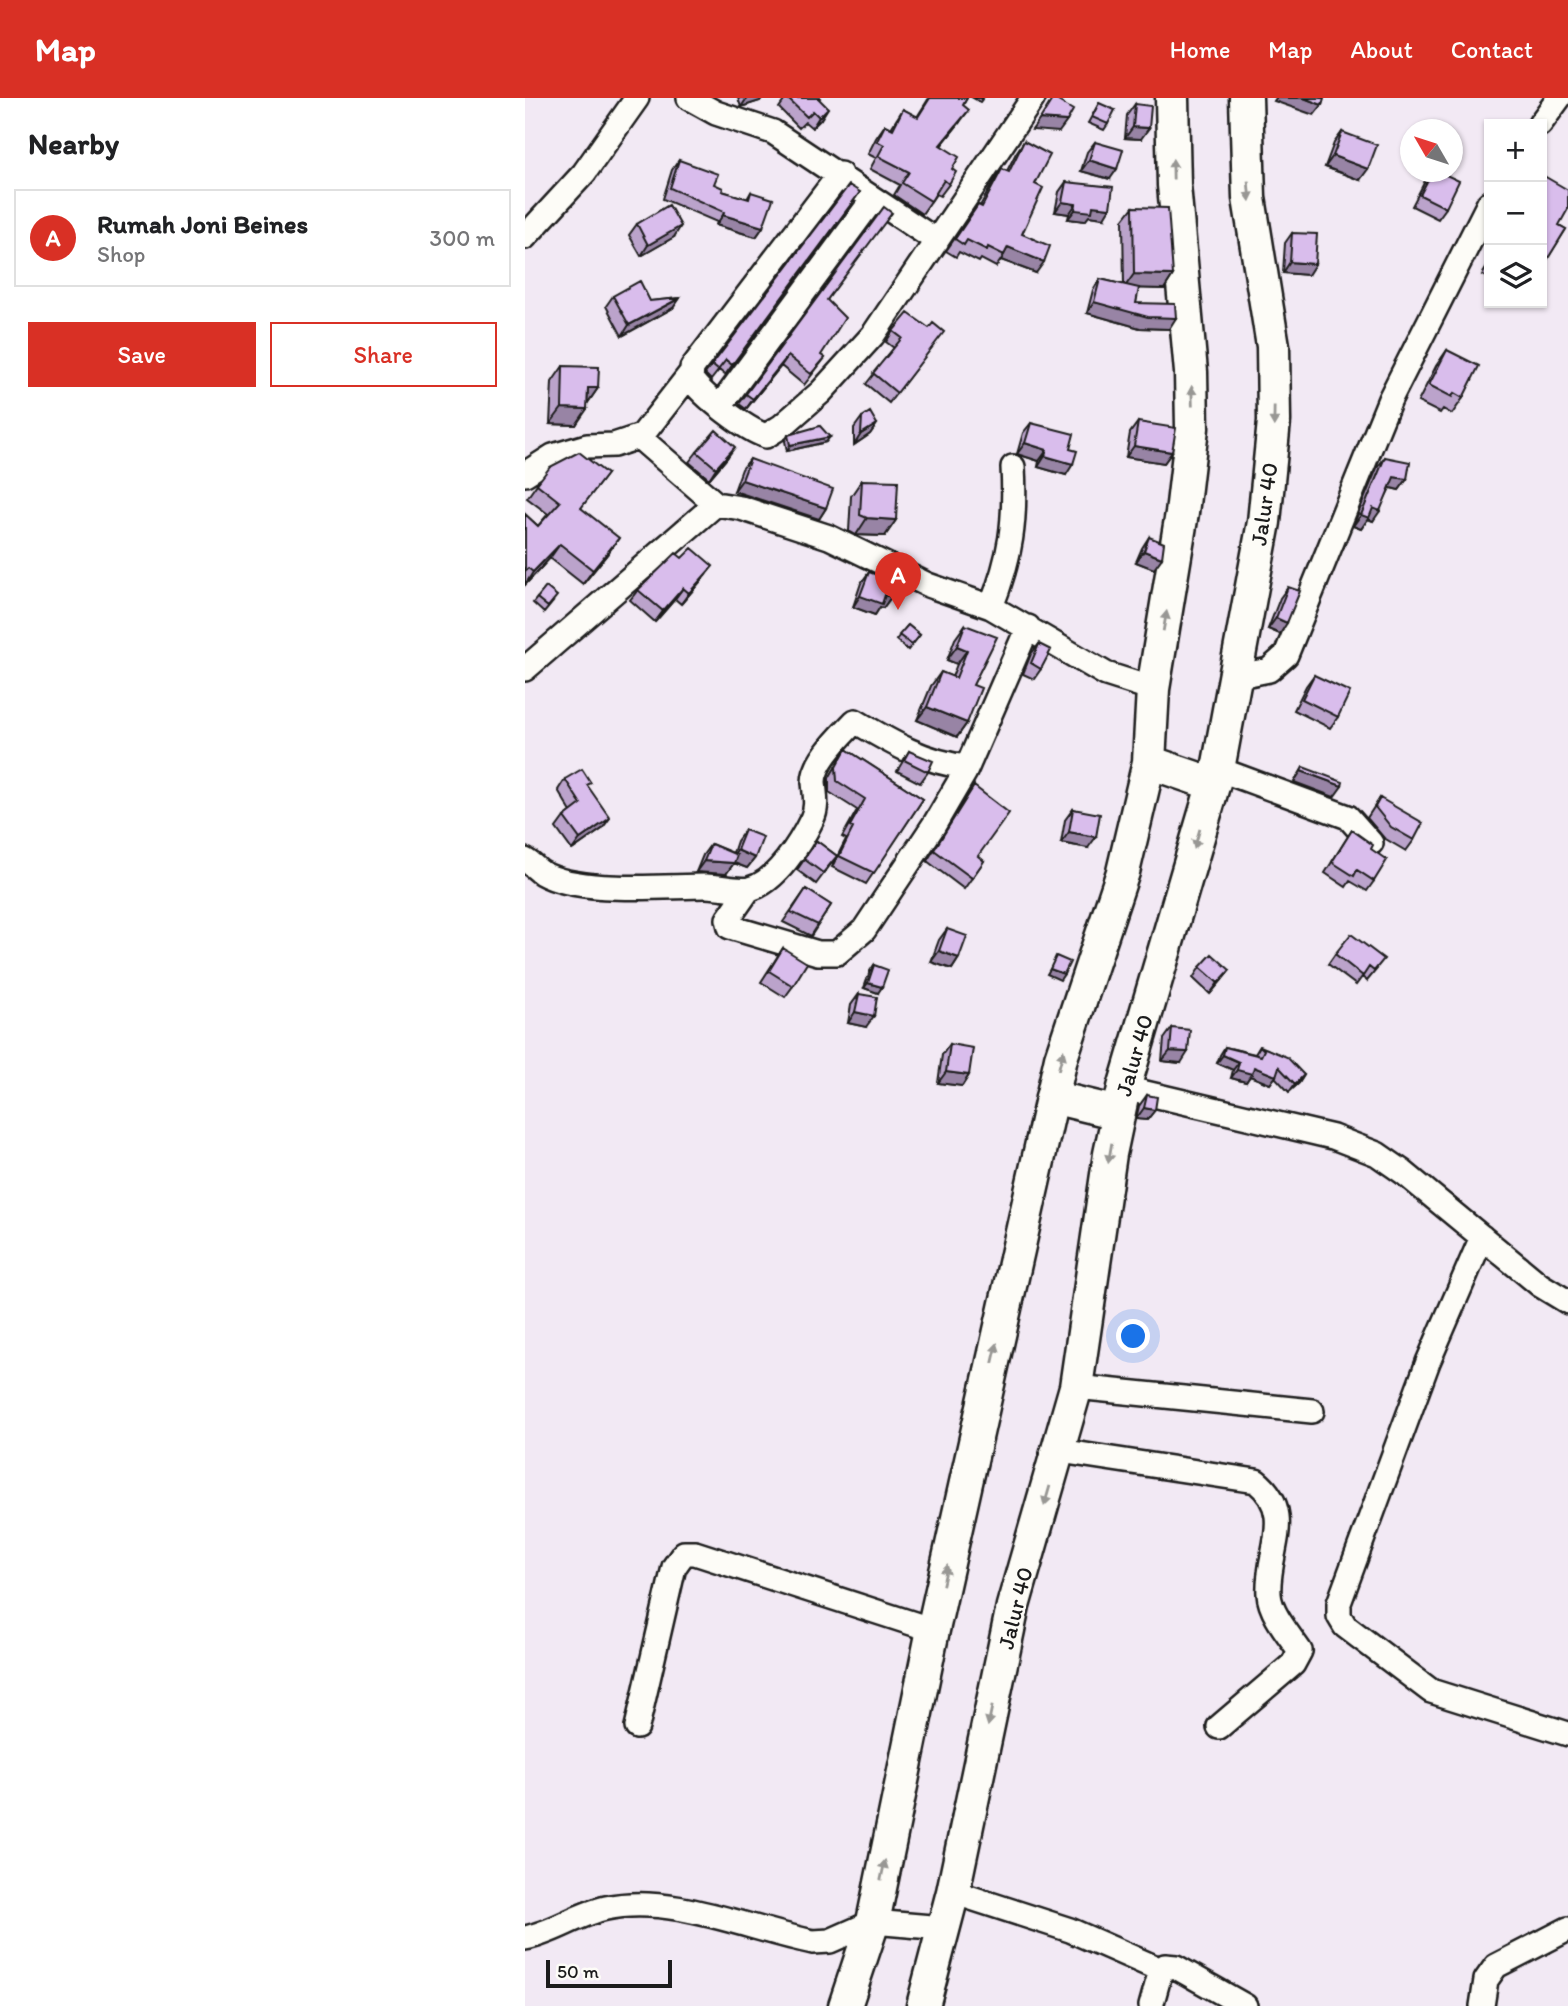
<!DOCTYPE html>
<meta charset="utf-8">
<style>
body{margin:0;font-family:Itim,sans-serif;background:#f2f2f2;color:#202124}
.controls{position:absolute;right:21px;top:21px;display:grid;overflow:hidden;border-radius:0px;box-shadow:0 2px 5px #0004}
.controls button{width:63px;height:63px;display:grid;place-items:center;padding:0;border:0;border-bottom:2px solid #e0e0e0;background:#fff;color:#202124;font:35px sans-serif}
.compass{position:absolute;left:875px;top:21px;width:63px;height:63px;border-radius:50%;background:#fff;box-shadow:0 2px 5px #0004;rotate:309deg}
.scale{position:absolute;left:21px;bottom:18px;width:126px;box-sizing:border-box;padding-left:7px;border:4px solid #1c1c1c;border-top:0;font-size:19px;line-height:24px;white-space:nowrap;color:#1c1c1c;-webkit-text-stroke:5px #fdfcf7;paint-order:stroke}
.you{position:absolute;left:609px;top:1239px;width:24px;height:24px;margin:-18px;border:5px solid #fff;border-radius:50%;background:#1a73e8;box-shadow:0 0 0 10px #1a73e833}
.badge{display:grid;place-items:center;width:46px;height:46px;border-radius:50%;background:#d93025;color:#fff;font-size:23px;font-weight:700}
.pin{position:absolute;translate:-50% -58px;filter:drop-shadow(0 2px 4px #0008)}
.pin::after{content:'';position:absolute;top:37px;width:24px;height:21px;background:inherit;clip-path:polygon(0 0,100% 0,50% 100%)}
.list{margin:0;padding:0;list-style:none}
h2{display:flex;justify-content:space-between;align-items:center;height:91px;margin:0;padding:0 28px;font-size:30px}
h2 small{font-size:23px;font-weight:400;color:#757577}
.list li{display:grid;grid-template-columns:46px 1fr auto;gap:21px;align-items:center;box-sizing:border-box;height:98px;margin:0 14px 14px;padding:0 14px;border:2px solid #e0e0e0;border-radius:0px}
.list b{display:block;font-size:26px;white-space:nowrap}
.list p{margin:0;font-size:23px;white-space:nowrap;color:#757577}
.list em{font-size:23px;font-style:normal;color:#757577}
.actions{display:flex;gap:14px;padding:21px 28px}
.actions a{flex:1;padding:16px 0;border:2px solid #d93025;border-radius:0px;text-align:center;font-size:24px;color:#d93025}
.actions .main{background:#d93025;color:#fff}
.icon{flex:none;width:38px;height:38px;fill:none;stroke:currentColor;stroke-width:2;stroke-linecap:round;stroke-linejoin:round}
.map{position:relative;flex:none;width:1043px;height:1908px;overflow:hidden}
header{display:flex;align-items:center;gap:42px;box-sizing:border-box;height:98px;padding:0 35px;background:#d93025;color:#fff}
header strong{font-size:33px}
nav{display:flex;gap:38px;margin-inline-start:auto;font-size:24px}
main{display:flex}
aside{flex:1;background:#fff}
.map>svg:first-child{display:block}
</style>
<header>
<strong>Map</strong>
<nav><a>Home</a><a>Map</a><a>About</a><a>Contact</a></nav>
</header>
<main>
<aside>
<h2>Nearby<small></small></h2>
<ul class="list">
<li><span class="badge">A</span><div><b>Rumah Joni Beines</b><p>Shop</p></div><em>300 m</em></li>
</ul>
<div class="actions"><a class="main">Save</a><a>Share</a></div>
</aside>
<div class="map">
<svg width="1043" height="1908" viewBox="0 0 1043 1908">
<rect width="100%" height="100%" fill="#f2e9f4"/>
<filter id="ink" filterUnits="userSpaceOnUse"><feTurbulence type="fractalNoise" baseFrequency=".0143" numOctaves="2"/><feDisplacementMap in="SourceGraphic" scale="14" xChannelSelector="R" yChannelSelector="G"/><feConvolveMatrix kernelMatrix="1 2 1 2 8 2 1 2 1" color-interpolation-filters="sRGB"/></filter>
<g filter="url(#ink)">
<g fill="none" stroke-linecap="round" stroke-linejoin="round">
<defs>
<path id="minor" d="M164 0 191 15 248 34 412 143
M1015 26 1034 0
M315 76 167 270 166 281C179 299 220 331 241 338L257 328 296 294 348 237 508 0
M0 139 59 75 112 0
M165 276 115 340 191 406
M195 308 348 101
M0 376 28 358 62 348 89 347 116 338
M466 509C486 459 491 423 488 369
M0 571 191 406 216 410 304 439 403 487 466 509 581 576 628 591
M709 579 744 572 761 557 865 301 964 105
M693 671 823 719 846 745
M0 762C6 765 11 771 17 775 54 796 138 788 181 788 194 788 211 793 224 791 251 785 276 744 287 721 293 709 290 697 289 684 289 663 316 638 330 623 367 645 399 664 442 669
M224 791 203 821 205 829 293 855H312L339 832 409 727 440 674 503 529
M599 990 808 1039 852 1056 878 1074 1015 1187 1043 1204
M957 1139 903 1264 814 1505V1518L820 1528 906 1593 1043 1636
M551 1289 787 1313
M535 1353 731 1383C772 1416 741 1454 744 1496 745 1515 765 1538 775 1553L768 1566 694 1629
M112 1629 149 1469 159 1455H170L408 1532
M428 1794 545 1832 636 1872
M0 1840C28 1835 53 1816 81 1810 147 1796 223 1831 288 1844L305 1843 348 1824 418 1830
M626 1908 636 1872 640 1868 651 1869 720 1908
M957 1908 961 1882 971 1868 1043 1831"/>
<path id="highway" d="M624 664 688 686
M527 999 593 1015
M320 1908 348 1824 408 1532 536 960 598 774 624 664 628 591 657 415 667 330 666 274 649 87 647 0
M398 1908 428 1794 488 1508 551 1289 585 1056 599 990 693 671 739 424 749 323 748 248 724 100 721 0"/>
</defs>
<use href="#minor" stroke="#1c1c1c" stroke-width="28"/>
<use href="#highway" stroke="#1c1c1c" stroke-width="37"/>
<use href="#minor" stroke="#fdfcf7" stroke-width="23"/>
<use href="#highway" stroke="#fdfcf7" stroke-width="32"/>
</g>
<path fill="#bba3cb" stroke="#1c1c1c" stroke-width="2" d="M213 0H237L235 3 216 9Z
M261 0 295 3 296 21 287 30 280 24 274 30 254 10Z
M404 0H442L438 7 435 24 416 48 427 71 424 86 415 98 411 96 397 116 369 97 375 87 345 71 351 60 343 56 351 40 360 27 366 30 378 11 392 19Z
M448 0H458L455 4Z
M574 5 583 26 579 32 563 25Z
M610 6 616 41 600 40 602 17Z
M817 34 835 82 800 69 809 45Z
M499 43 510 86 497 136 511 175 476 162 471 169 456 161 454 164 434 154 431 159 421 153 453 107 455 108 469 83 477 71 482 73 491 55Z
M570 44 585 81 556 73 562 54Z
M154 62 197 93 222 101 226 94 238 129 231 139 191 127 192 124 138 101 147 72Z
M906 74H915L921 110 913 121 887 108 901 81Z
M1017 81 1034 127 1041 131 1017 169Z
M541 84 579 120 564 118 560 123 543 121 544 116 530 114 534 94Z
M335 94 200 277 194 272 186 282 180 276 187 267Z
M359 109 302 202 296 257 300 260 279 287 256 268 221 311 214 306Z
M608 109 648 177 639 191 613 190 611 205 644 231 615 230 562 215 568 192 575 181 599 187 598 122Z
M112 126 149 139 116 158 104 137Z
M767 135 783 177 758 175 760 145Z
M964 166V181L957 177Z
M88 198 125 203 155 200 148 210 97 238 81 208Z
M404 230 411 244 364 305 341 286 369 250 361 244 368 233Z
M922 252 938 300 927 316 918 311 915 315 893 304 911 268Z
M38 268 73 290 62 306 51 327 25 326 27 284Z
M337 319 352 326 345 336 329 347V330Z
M613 324 647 354 639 365 601 359 605 335Z
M506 325 545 351 541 377 513 369 514 363 492 356 498 335Z
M263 337 301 344 262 353 260 343Z
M172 354 202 360 184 381 164 364Z
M860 359 882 381 874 392 865 390 848 423 843 421 836 431 828 428 852 370Z
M225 361 301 410 294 421 209 393 217 371Z
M82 376 56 410 84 454 58 486 25 460 0 487V416L13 428 23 416 2 400 12 386Z
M337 382 371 422 360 438 331 437 324 433 326 398Z
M624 439 629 471 611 464 617 450Z
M344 474 366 499 358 510 355 509 350 517 328 509 336 485Z
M180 478 156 506 150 501 130 524 105 502 113 492Z
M763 489 755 536 743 531 755 500Z
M12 500 28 504 19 515 8 505Z
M383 527 395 537 383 552 371 542Z
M440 527 448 587 442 625 432 639 392 622 406 588 416 574 427 579 432 566 422 562 430 541Z
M514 546 516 571 509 581 498 576 506 556Z
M789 577 813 619 805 630 769 612 781 588Z
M321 651 398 701 341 786 307 769 321 741 317 739 332 712 304 694V680Z
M384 653 403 674 395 685 372 673Z
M40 681 63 689 77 731 47 752 31 730 39 719 46 714 33 692Z
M449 688 453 758 459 763 439 791 402 763Z
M855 700 889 742 881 753 859 740 842 720Z
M548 711 563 750 536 745 540 722Z
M220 732 230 760 222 770 209 765 201 776 171 774 178 757 186 746 208 755 212 743Z
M827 732 846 751 849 783 842 793 825 783 821 789 800 775Z
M292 743 312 758 291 786 272 772Z
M281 791 306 807 286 838 258 824Z
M422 831 434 860 427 871 406 864 414 842Z
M258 850 268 888 260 899 236 884Z
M810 856 852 871 842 883 837 879 831 887 803 866Z
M349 867 353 895 339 890 345 873Z
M675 869 705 872 685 896 668 880Z
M334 896 341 929 323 925 326 907Z
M647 930 656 965 637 963 639 941Z
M425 946 444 977 437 988 413 985 417 957Z
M735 948 779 977 774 985 764 994 750 979 745 986 725 978 721 984 706 980 708 972 692 965 695 957 700 949 730 956Z
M622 997 630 1012 622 1022 611 1021 614 1008Z"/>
<path fill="#9884a5" stroke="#1c1c1c" stroke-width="2" d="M222 0H237L235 3 216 9Z
M751 0H779L797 7 789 17 749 3Z
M303 10 296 21 287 30 294 19Z
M444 12 435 24 406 60 415 47Z
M515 21 542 23 534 34 507 32Z
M608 29 624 30 616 41 600 40Z
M808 58 843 71 835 82 800 69Z
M564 62 592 71 585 81 556 73Z
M537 104 551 106 544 116 530 114Z
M568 108 585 110 579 120 564 118 560 123 543 121 550 112Z
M198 117 238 129 231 139 191 127Z
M156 128 149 139 116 158 123 147Z
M483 149 519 164 511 175 476 162Z
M765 164 790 166 783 177 758 175Z
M609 176 648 177 639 191 599 190Z
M155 200 148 210 97 238 104 227Z
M569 204 651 220 644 231 615 230 562 215Z
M263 258 256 268 221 311 228 301Z
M63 290H73L62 306Z
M37 310 62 311 51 327 25 326Z
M352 326 345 336 329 347 336 336Z
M305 339 301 344 262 353 265 347Z
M500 345 522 352 514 363 492 356Z
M609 348 647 354 639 365 601 359Z
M210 349 202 360 184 381 191 370Z
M520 358 548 366 541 377 513 369Z
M869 379 882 381 874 392 862 389Z
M217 382 301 410 294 421 209 393Z
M848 410 855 413 848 423 843 421 836 431 828 428 836 417Z
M342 420 371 422 360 438 331 437Z
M94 440 84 454 58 486 68 472Z
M35 446 25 460 0 487 8 474Z
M619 453 637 460 629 471 611 464Z
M188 468 180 478 156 506 164 495Z
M158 490 150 501 130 524 138 513Z
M360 497 366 499 358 510 355 509 350 517 328 509 335 498Z
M751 520 762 525 755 536 743 531Z
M432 548 442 552 432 566 422 562Z
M402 609 442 625 432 639 392 622Z
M776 673 817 688 809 699 769 684Z
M85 720 77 731 47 752 55 741Z
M544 734 571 739 563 750 536 745Z
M212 752 230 760 222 770 204 763Z
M179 763 209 765 201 776 171 774Z
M414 853 434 860 427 871 406 864Z
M525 871 539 876 535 882 522 876Z
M705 872 697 882 685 896 693 885Z
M343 885 357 889 353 895 339 890Z
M330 914 349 918 341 929 323 925Z
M645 953 663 954 656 965 637 963Z
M698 957 714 964 708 972 692 965Z
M729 969 751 978 745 986 725 978 721 984 706 980 712 972Z
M421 974 444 977 437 988 413 985Z
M779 977 774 985 764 994 770 986Z
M619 1010 630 1012 622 1022 611 1021Z"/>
<path fill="#d9bdec" stroke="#1c1c1c" stroke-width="2" d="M262 0H295L294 1 303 10 294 19 288 13 282 19Z
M405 0H442L438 7 444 12 415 47 434 59 427 71 431 74 424 86 419 82 406 103 377 85 384 74 353 58 359 47 352 43 360 27 368 31 378 11 393 19Z
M528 0 548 12 542 23 515 21Z
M779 0H799L797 7Z
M574 5 590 12 583 26 567 19Z
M610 6 626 8 624 30 608 29Z
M817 34 852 47 843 71 808 58Z
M499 43 525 57 510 86 518 90 497 136 525 148 519 164 483 149 479 157 463 149 462 152 442 142 439 147 430 141 453 107 457 109 477 71 484 74Z
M570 44 598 52 592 71 564 62Z
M154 62 193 76 189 86 198 90 197 93 224 101 226 94 248 101 238 129 198 117 199 114 145 90Z
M907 74H915L934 83 921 110 895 97Z
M1019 78 1043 92V111L1034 127 1041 131 1022 162 1018 159 1017 161V81Z
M541 84 588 89 585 110 568 108 567 114 550 112 551 106 537 104Z
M324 87 335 94 207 267 201 262 193 272 187 267Z
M144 107 156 128 123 147 112 126Z
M359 109 367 115 302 202 320 220 296 257 300 260 286 276 263 258 228 301 221 296Z
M608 109 643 110 648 177 609 176Z
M767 135 792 136 790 166 765 164Z
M575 181 614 190 611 205 650 206 651 220 623 219 569 204Z
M115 183 125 203 155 200 104 227 88 198Z
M383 215 404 230 408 225 419 234 372 295 348 275 377 240 368 233Z
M922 252 954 268 938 300 929 295 927 299 904 287Z
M38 268 74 269 73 290H63L62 311 37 310Z
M345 314 352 326 336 336 337 319Z
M613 324 651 330 647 354 609 348Z
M506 325 549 336 545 351 552 353 548 366 520 358 522 352 500 345Z
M295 328 305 339 265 347 263 337Z
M191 332 210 349 191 370 172 354Z
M54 354 82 376 56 410 94 440 68 472 35 446 8 474 3 470 0 473V416L13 428 35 404 12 386 25 369Z
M860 359 885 364 882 381 869 379 855 413 848 410 844 420 836 417Z
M225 361 308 391 301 410 217 382Z
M337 382 373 383 371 422 342 420 335 417Z
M624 439 639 445 637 460 619 453Z
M167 450 188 468 164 495 158 490 138 513 113 492 151 455 157 460Z
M344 474 371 484 366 499 360 497 357 506 335 498Z
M21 489 32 498 23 509 12 500Z
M763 489 775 493 762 525 751 520Z
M383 527 395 537 387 547 374 537Z
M440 527 472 539 448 587 456 590 442 625 402 609 416 574 431 580 442 552 432 548Z
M514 546 526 552 516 571 506 565Z
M789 577 825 594 813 619 777 601Z
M321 651 398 701 349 775 314 758 328 730 325 728 340 701 312 683 311 669Z
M384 653 408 663 403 674 379 662Z
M778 669 818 684 817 688 776 673Z
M57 671 66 685 62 687 85 720 55 741 39 719 56 706 40 681Z
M449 688 484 715 453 758 459 763 447 780 409 752Z
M855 700 898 725 889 742 866 729 850 709Z
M548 711 575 716 571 739 544 734Z
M220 732 238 739 230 760 212 752Z
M827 732 848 747 846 751 862 762 849 783 832 772 829 778 807 764Z
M292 743 312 758 298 775 279 761Z
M186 746 212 757 209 765 179 763Z
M281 791 306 807 293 827 266 814Z
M422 831 442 838 434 860 414 853Z
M826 836 859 861 849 873 844 869 838 878 810 856Z
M258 850 282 865 268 888 244 873Z
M687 856 705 872 693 885 675 869Z
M531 858 545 864 539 876 525 871Z
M349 867 363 872 357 889 343 885Z
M334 896 352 899 349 918 330 914Z
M647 930 665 932 663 954 645 953Z
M425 946 448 950 444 977 421 974Z
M735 948 762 959 779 977 770 986 754 969 751 978 729 969 727 976 712 972 714 964 698 957 700 949 736 958 739 952Z
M622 997 632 999 630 1012 619 1010Z"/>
<defs><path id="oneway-solid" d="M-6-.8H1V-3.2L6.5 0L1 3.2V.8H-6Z" transform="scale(1.75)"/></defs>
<g fill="#989794">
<use href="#oneway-solid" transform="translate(648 71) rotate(-91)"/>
<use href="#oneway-solid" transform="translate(724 93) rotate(85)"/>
<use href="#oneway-solid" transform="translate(667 298) rotate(-92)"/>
<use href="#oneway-solid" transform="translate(749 318) rotate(91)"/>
<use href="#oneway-solid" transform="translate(640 523) rotate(-80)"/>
<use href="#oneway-solid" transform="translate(672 741) rotate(106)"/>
<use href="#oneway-solid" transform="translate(536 962) rotate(-75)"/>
<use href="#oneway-solid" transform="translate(585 1055) rotate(100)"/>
<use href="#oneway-solid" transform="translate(470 1255) rotate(-77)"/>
<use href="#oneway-solid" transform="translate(522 1398) rotate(106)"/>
<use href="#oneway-solid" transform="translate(420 1477) rotate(-77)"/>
<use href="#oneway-solid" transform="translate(465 1618) rotate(102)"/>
<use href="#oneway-solid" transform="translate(358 1772) rotate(-78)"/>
</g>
</g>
<g text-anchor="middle" stroke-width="5" stroke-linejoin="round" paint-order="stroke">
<g font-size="23" fill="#1c1c1c" stroke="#fdfcf7">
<text transform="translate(739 406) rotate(-82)" y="8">Jalur 40</text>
<text transform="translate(609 957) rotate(-74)" y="8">Jalur 40</text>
<text transform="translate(490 1510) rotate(-76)" y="8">Jalur 40</text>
</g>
</g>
</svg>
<div class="controls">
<button>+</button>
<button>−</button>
<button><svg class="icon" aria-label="layers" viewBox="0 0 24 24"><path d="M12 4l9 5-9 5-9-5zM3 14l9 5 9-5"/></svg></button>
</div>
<svg class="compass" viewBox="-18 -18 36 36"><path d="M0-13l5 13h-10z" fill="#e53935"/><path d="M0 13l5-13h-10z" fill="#757577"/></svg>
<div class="scale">50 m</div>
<div class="you"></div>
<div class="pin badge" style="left:373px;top:512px">A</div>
</div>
</main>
